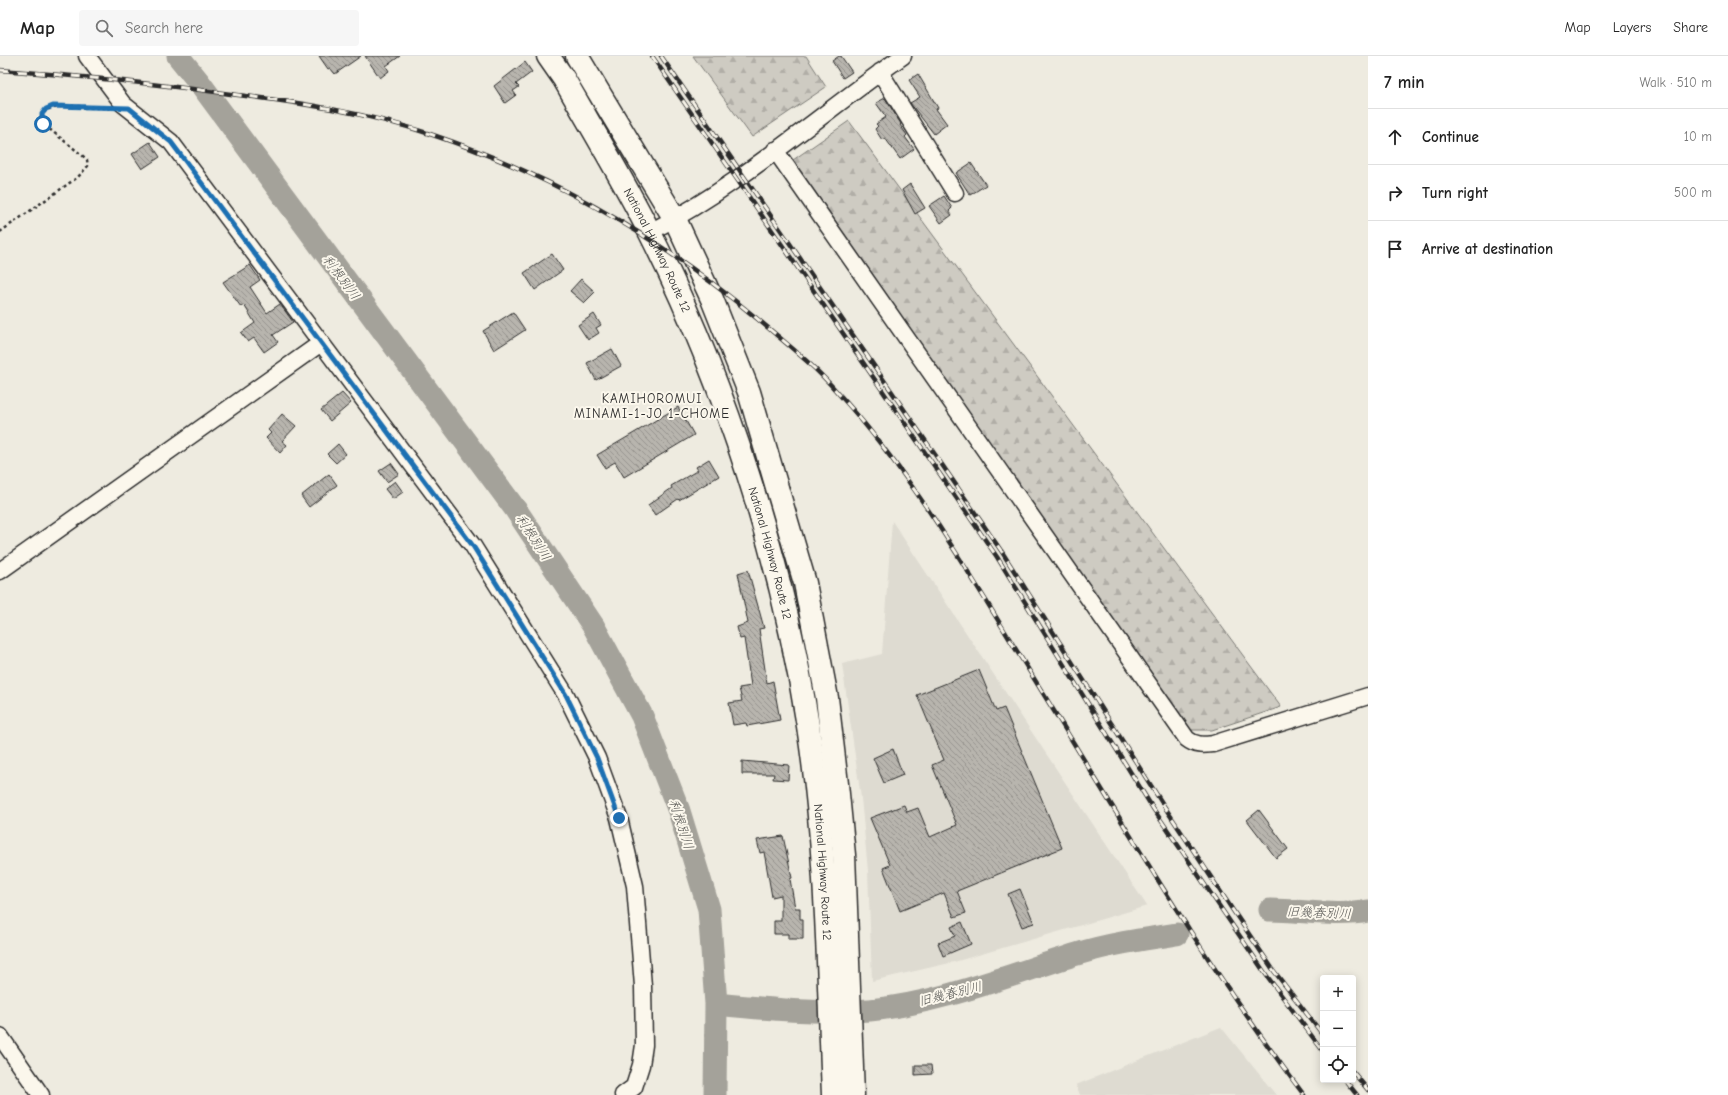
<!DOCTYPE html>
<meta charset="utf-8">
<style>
body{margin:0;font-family:"Comic Neue","Klee One",sans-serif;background:#f6f6f6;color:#222}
.controls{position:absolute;right:12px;bottom:12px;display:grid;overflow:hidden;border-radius:4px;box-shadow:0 2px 10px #0003}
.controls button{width:36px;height:36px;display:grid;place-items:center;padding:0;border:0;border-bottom:1px solid #e0e0e0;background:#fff;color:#222;font:20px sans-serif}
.stop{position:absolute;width:12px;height:12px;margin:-9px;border:3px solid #1f6fb2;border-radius:50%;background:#fff}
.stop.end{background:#1f6fb2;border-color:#fff;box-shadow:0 1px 4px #0008}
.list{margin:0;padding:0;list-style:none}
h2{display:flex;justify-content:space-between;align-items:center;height:52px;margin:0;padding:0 16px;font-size:17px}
h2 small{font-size:13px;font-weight:400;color:#767676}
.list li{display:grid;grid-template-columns:26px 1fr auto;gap:12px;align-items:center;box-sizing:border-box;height:56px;padding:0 16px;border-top:1px solid #e0e0e0}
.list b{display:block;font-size:15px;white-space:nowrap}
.list em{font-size:13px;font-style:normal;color:#767676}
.icon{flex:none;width:22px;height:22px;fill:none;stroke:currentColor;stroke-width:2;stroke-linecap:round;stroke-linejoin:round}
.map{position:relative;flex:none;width:1368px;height:1039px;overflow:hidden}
header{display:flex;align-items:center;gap:24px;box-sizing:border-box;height:56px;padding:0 20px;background:#fff;border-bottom:1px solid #e0e0e0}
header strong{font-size:19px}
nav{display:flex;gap:22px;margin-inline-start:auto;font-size:14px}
.search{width:280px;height:36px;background:#f6f6f6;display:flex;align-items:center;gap:10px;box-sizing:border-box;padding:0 14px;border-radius:4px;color:#767676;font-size:15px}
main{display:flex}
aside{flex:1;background:#fff}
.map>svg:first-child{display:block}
</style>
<header>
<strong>Map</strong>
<div class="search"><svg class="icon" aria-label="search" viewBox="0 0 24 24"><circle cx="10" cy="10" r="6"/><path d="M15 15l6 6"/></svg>Search here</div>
<nav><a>Map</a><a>Layers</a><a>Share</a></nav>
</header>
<main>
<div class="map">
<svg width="1368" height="1039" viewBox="0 0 1368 1039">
<defs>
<pattern id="forest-firs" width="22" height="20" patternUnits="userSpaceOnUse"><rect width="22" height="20" fill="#cecbc2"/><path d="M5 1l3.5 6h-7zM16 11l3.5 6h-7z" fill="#b1aea7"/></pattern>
<pattern id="building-back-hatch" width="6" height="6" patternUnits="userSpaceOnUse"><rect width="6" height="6" fill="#b8b5ae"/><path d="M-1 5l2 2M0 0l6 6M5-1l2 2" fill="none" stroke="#96938e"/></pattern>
</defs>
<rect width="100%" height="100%" fill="#eeebe0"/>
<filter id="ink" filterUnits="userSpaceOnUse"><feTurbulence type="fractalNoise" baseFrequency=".025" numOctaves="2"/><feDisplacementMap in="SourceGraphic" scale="8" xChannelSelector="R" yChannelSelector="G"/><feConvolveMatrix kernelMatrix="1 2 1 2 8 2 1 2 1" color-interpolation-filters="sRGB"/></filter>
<g filter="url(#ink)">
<path fill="#dedbd1" d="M892 465 1147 850 954 906 872 925 868 815 861 742 842 608 882 598Z
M1221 971 1276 1039H1080L1076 1029Z"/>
<path fill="url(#forest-firs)" stroke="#7c7b76" d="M693 0H806L826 31 752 81Z
M849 65 1281 651 1212 674H1190L793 104Z"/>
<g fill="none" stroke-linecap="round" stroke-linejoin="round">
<path stroke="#a4a29a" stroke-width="23" d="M178 0 199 26 516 454 594 571 642 660 679 755 709 853 716 948 715 1039
M1270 854C1302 854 1337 861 1368 855
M716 948C767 953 819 958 870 954 941 947 1009 919 1077 898 1109 888 1144 883 1177 878"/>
</g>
<path fill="url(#building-back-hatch)" stroke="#2b2b2b" d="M319 0H361L335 18 330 12 328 13Z
M365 0H400L386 10 389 15 380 22Z
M839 0H841L852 16 843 22 832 5Z
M525 6 532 16 516 28 519 31 513 35 516 39 505 47 494 30Z
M918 18 938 52 936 53 947 68 934 78 910 47 920 41 909 24Z
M885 42 901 68 900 69 907 79 905 81 914 93 900 103 885 82 882 84 875 73 878 70 876 68 886 61 876 47Z
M150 86 160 101 142 113 132 98Z
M971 107 986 129 970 139 956 117Z
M910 128 925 152 915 158 902 134Z
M944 140 952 152 949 155 952 159 941 167 929 150Z
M552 198 563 214 535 234 524 217Z
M250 209 260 224 250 231 267 257 280 248 293 266 273 279 278 286 264 296 254 282 248 286 241 277 255 267 244 249 241 251 223 226Z
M581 223 595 236 584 247 570 235Z
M513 256 525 274 494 294 483 275Z
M594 258 601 269 596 272 599 277 588 284 578 269Z
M612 293 621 310 596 324 587 307Z
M342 337 351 347 330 365 321 354Z
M678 351 694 379 624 421 615 406 605 412 597 399Z
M282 358 296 370 282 385 287 389 280 397 266 382 271 377 268 374Z
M338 388 346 398 336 407 327 398Z
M709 403 719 420 679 444 678 443 655 459 648 449 672 432 671 430 698 414 696 411Z
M391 407 399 418 387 426 379 415Z
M329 418 337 429 309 451 301 440Z
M395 425 403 436 393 443 385 433Z
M748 514 764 572 759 573 767 627 773 625 780 664 747 670 746 667 733 669 729 647 742 645 739 632 751 630 744 582 740 583 737 571 748 567 738 517Z
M979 614 996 655 1004 652 1062 792 957 835 966 857 954 861 944 837 900 855 883 812 890 809 870 762 904 749 907 756 918 752 930 781 957 769 932 709 944 704 917 639Z
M893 693 903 719 884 727 873 702Z
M742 705 789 709 788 724 773 723 774 718H742Z
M1259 754 1288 793 1276 802 1247 764Z
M783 780 792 822 790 823 795 852H800V863H803V883H788V878H774V865H781V839L772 841 764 796 760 797 757 784Z
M1020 833 1034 867 1022 871 1008 838Z
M962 866 971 888 943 900 938 887 955 880 951 871Z
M915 1009H931L932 1018 915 1019Z"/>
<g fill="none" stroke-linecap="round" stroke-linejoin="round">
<defs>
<path id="minor" d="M87 0 123 48 171 86 473 490 566 639 597 702 619 762 635 830 643 930 644 989 641 1009 634 1031 623 1039
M880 16 955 137
M775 94 1187 683C1196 690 1203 689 1213 688L1368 640
M650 176C741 129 819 59 903 0
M0 515 321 287
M0 980 41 1039"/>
<g id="highway">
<path id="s1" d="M548 0 564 23C593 74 624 125 650 177 726 328 782 503 808 670 827 792 828 916 833 1039"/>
<path d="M577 0 675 163 712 243 749 336 805 527 827 642 837 728 844 799 853 1039"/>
</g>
</defs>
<use href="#minor" stroke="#2b2b2b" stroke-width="19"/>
<use href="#highway" stroke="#2b2b2b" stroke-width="25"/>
<path stroke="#2b2b2b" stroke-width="2.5" stroke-dasharray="3 3" stroke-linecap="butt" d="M0 176 78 121 88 110 87 104 82 99 43 68 41 61 46 53 63 50 109 52"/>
<use href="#minor" stroke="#fbf7ec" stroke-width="16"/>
<use href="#highway" stroke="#fbf7ec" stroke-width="22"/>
<defs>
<path id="rail" d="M652 0 997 501 1154 754 1267 920 1323 995
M661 0 1002 496 1164 750 1234 856 1274 915 1323 979
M0 14C80 20 159 28 238 39 303 47 367 57 430 78 551 118 662 183 760 265 787 288 815 310 838 337 908 414 961 504 1015 592 1109 742 1197 898 1304 1039
M1353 1016 1368 1034
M1345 1024 1357 1039"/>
</defs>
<use href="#rail" stroke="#2b2b2b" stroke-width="4.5"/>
<use href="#rail" stroke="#fbf7ec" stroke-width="3" stroke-dasharray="9" stroke-linecap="butt"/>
</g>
</g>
<g fill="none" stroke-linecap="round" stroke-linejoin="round" filter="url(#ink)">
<path stroke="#1f6fb2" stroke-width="5" d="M43 68 42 58 46 53 53 50 129 52 171 86 473 490 566 639 597 702 619 762"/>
</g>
<g text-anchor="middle" stroke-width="4" stroke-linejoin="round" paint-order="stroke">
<g font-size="12" fill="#2b2b2b" stroke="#fbf7ec">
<text dy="4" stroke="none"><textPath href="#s1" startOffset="223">National Highway Route 12</textPath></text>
<text dy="4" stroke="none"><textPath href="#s1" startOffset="547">National Highway Route 12</textPath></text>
<text dy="4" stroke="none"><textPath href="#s1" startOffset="871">National Highway Route 12</textPath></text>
</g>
<g font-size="13" font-style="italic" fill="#555552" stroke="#fbf7ec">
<text transform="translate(342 221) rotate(53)" y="5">利根別川</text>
<text transform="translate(534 481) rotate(57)" y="5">利根別川</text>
<text transform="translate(682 768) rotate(72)" y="5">利根別川</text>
<text transform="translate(1319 856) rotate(2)" y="5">旧幾春別川</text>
<text transform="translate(950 937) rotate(-14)" y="5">旧幾春別川</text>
</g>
<g font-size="13" letter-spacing="1" fill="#2b2b2b" stroke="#fbf7ec">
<text x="652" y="347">KAMIHOROMUI<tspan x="652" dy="15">MINAMI-1-JO 1-CHOME</tspan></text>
</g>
</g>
</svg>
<div class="controls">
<button>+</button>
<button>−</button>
<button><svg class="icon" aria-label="locate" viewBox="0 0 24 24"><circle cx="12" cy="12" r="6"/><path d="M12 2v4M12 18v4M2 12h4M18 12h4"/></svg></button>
</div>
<div class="stop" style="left:43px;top:68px"></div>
<div class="stop end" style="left:619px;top:762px"></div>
</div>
<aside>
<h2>7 min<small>Walk · 510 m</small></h2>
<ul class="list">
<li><svg class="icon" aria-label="ahead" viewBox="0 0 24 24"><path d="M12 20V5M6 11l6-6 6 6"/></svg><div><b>Continue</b></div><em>10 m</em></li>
<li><svg class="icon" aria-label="right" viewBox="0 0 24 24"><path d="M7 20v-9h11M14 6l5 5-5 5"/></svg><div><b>Turn right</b></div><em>500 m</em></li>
<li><svg class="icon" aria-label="arrive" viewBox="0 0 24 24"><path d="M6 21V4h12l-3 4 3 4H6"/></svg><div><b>Arrive at destination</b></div></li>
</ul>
</aside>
</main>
